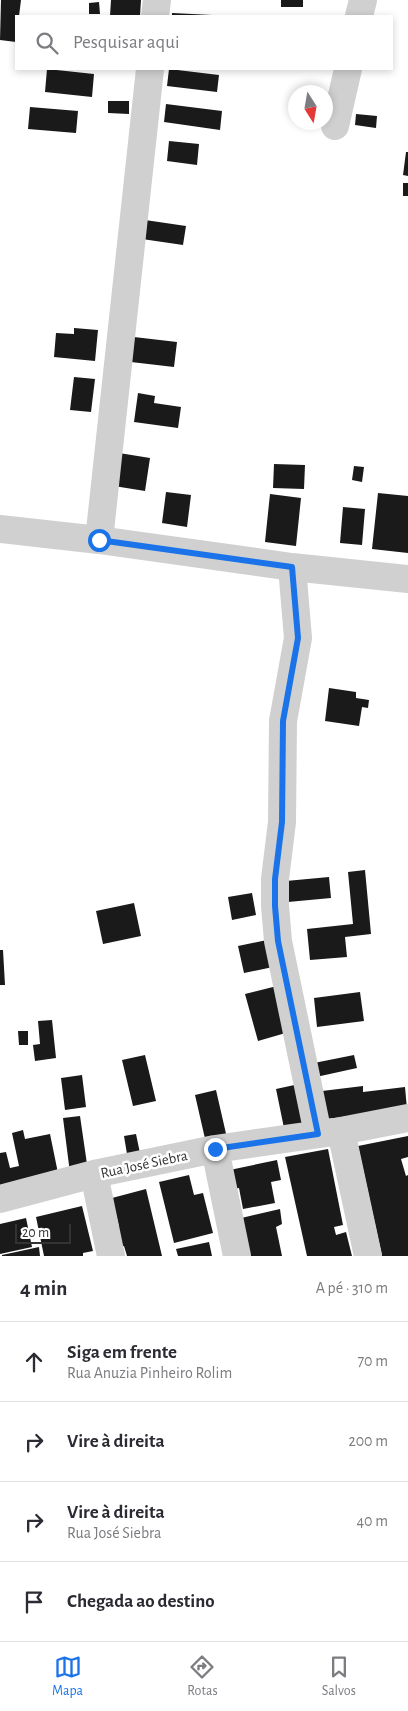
<!DOCTYPE html>
<html lang="pt">
<meta charset="utf-8">
<style>
body{margin:0;font-family:"Alegreya Sans",sans-serif;background:#f7f7f7;color:#2b2b33}
.compass{position:absolute;left:288px;top:85px;width:45px;height:45px;border-radius:50%;background:#fff;box-shadow:0 2px 8px #0003;rotate:169deg}
.scale{position:absolute;left:15px;bottom:12px;width:56px;box-sizing:border-box;padding-left:5px;border:2px solid #333;border-top:0;font-size:14px;line-height:18px;white-space:nowrap;color:#333;-webkit-text-stroke:4px #fff;paint-order:stroke}
.stop{position:absolute;width:15px;height:15px;margin:-11px;border:4px solid #1a73e8;border-radius:50%;background:#fff}
.stop.end{background:#1a73e8;border-color:#fff;box-shadow:0 1px 5px #0008}
.list{margin:0;padding:0;list-style:none}
h2{display:flex;justify-content:space-between;align-items:center;height:65px;margin:0;padding:0 20px;font-size:21px}
h2 small{font-size:16px;font-weight:400;color:#7c7c81}
.list li{display:grid;grid-template-columns:32px 1fr auto;gap:15px;align-items:center;box-sizing:border-box;height:80px;padding:0 20px;border-top:1px solid #e1e1e2}
.list b{display:block;font-size:19px;white-space:nowrap}
.list p{margin:0;font-size:16px;white-space:nowrap;color:#7c7c81}
.list em{font-size:16px;font-style:normal;color:#7c7c81}
.icon{flex:none;width:28px;height:28px;fill:none;stroke:currentColor;stroke-width:2;stroke-linecap:round;stroke-linejoin:round}
.map{position:relative;flex:none;width:408px;height:1256px;overflow:hidden}
.search{position:absolute;background:#fff;box-shadow:0 2px 8px #0003;left:15px;right:15px;top:15px;height:55px;display:flex;align-items:center;gap:12px;box-sizing:border-box;padding:0 18px;border-radius:0px;color:#7c7c81;font-size:19px}
.sheet{height:385px;background:#fff}
nav{display:flex;justify-content:space-around;align-items:center;box-sizing:border-box;height:70px;border-top:1px solid #e1e1e2;background:#fff;font-size:14px;color:#7c7c81}
nav a{display:grid;justify-items:center;gap:2px}
nav .on{color:#1a73e8}
.map>svg:first-child{display:block}
</style>
<div class="map">
<svg width="408" height="1256" viewBox="0 0 408 1256">
<rect width="100%" height="100%" fill="#fff"/>
<path fill="#1a1a1a" d="M1 0H21L19 16H16V42L0 40Z
M111 0H141L140 16H110Z
M281 0H303V7H281Z
M99 2 100 14H89V3Z
M172 13 212 15V16H172Z
M47 69 94 74 92 97 45 92Z
M169 69 219 75 217 92 167 86Z
M108 101H129V114L108 113Z
M166 104 222 111 220 130 164 122Z
M30 107 78 111 76 133 28 129Z
M356 114 377 116 376 128 355 125Z
M169 141 199 144 197 165 167 161Z
M406 152H408V176L403 175Z
M403 183H408V196H403Z
M145 220 186 226 183 245 142 239Z
M74 328 98 330 95 361 54 357 56 333 74 334Z
M134 337 177 342 174 367 131 362Z
M74 377 95 379 91 412 70 410Z
M138 393 155 396 154 403 181 407 178 428 134 422Z
M119 453 150 458 145 491 114 486Z
M274 464 305 465 304 489 273 488Z
M354 466 364 467 362 482 352 480Z
M166 492 191 495 187 527 162 523Z
M378 493 408 496V553L372 549Z
M270 494 301 498 296 546 265 542Z
M343 507 365 509 362 545 340 543Z
M329 688 356 692V698L369 700 368 708 362 707 359 726 325 721Z
M365 870 371 934 345 937 347 957 310 960 307 929 353 924 348 872Z
M329 877 331 898 288 902 286 881Z
M252 893 256 915 232 920 228 897Z
M134 903 141 936 103 944 96 911Z
M267 940 273 967 244 973 238 946Z
M0 950H3L5 985H0Z
M277 986 289 1032 258 1041 245 994Z
M360 992 364 1021 317 1027 314 998Z
M52 1020 56 1058 35 1061 33 1045 40 1044 38 1021Z
M18 1031H28V1045H19Z
M145 1055 156 1101 133 1106 122 1060Z
M354 1055 357 1068 316 1077 314 1063Z
M82 1075 86 1107 65 1110 61 1078Z
M299 1084 307 1123 284 1128 276 1089Z
M363 1086V1092L405 1087 407 1109 326 1119 322 1091Z
M216 1090 227 1138 206 1143 195 1095Z
M80 1116 88 1171 70 1173 63 1118Z
M23 1130 25 1139 50 1134 59 1178 0 1191V1153L6 1152 10 1168 19 1166 12 1133Z
M136 1134 141 1158 128 1160 124 1136Z
M408 1136V1157L401 1159 406 1176 408 1175V1256H382L358 1146Z
M328 1149 343 1225 334 1227 336 1235 346 1232 352 1256H307L285 1157Z
M277 1160 281 1180 271 1182 275 1203 243 1209 239 1188 230 1190 225 1171Z
M189 1175 194 1195 203 1193 213 1233 174 1243 159 1182Z
M146 1189 162 1256H127L124 1246 115 1248 111 1230 119 1227 112 1198Z
M82 1206 93 1251 83 1253V1256H44L36 1217Z
M280 1209 282 1224 276 1227 282 1256H249L233 1220Z
M26 1218 32 1247 0 1254V1224Z
M209 1242 212 1256H178L176 1249Z
M39 1247 40 1256H2V1255Z"/>
<g fill="none" stroke-linecap="round" stroke-linejoin="round">
<path stroke="#d0d0d0" stroke-width="28" d="M155 16 157 0
M359 16 363 0
M335 126 348 69
M0 529 99 540 292 567 408 579
M99 540 150 69
M292 567 298 638 283 721 282 822 275 879V906L278 941 318 1134
M341 1131 368 1256
M215 1149 237 1256
M94 1174 111 1256
M0 1199 94 1174 215 1149 341 1131 408 1118"/>
</g>
<g fill="none" stroke-linecap="round" stroke-linejoin="round">
<path stroke="#1a73e8" stroke-width="6" d="M99 540 292 567 298 638 283 721 282 822 275 879V906L278 941 318 1134 215 1149"/>
</g>
<g text-anchor="middle" stroke-width="5" stroke-linejoin="round" paint-order="stroke">
<g font-size="15" fill="#333" stroke="#fff">
<text transform="translate(144 1164) rotate(-12)" y="5">Rua José Siebra</text>
</g>
</g>
</svg>
<svg class="compass" viewBox="-18 -18 36 36"><path d="M0-13l5 13h-10z" fill="#e53935"/><path d="M0 13l5-13h-10z" fill="#7c7c81"/></svg>
<div class="scale">20 m</div>
<div class="stop" style="left:99px;top:540px"></div>
<div class="stop end" style="left:215px;top:1149px"></div>
<div class="search"><svg class="icon" aria-label="search" viewBox="0 0 24 24"><circle cx="10" cy="10" r="6"/><path d="M15 15l6 6"/></svg>Pesquisar aqui</div>
</div>
<section class="sheet">
<h2>4 min<small>A pé · 310 m</small></h2>
<ul class="list">
<li><svg class="icon" aria-label="ahead" viewBox="0 0 24 24"><path d="M12 20V5M6 11l6-6 6 6"/></svg><div><b>Siga em frente</b><p>Rua Anuzia Pinheiro Rolim</p></div><em>70 m</em></li>
<li><svg class="icon" aria-label="right" viewBox="0 0 24 24"><path d="M7 20v-9h11M14 6l5 5-5 5"/></svg><div><b>Vire à direita</b></div><em>200 m</em></li>
<li><svg class="icon" aria-label="right" viewBox="0 0 24 24"><path d="M7 20v-9h11M14 6l5 5-5 5"/></svg><div><b>Vire à direita</b><p>Rua José Siebra</p></div><em>40 m</em></li>
<li><svg class="icon" aria-label="arrive" viewBox="0 0 24 24"><path d="M6 21V4h12l-3 4 3 4H6"/></svg><div><b>Chegada ao destino</b></div></li>
</ul>
</section>
<nav>
<a class="on"><svg class="icon" aria-label="map" viewBox="0 0 24 24"><path d="M3 6l6-2 6 2 6-2v14l-6 2-6-2-6 2zM9 4v14M15 6v14"/></svg>Mapa</a>
<a><svg class="icon" aria-label="directions" viewBox="0 0 24 24"><path d="M12 3l9 9-9 9-9-9zM9 14v-3h6M13 9l2 2-2 2"/></svg>Rotas</a>
<a><svg class="icon" aria-label="saved" viewBox="0 0 24 24"><path d="M7 4h10v16l-5-4-5 4z"/></svg>Salvos</a>
</nav>
